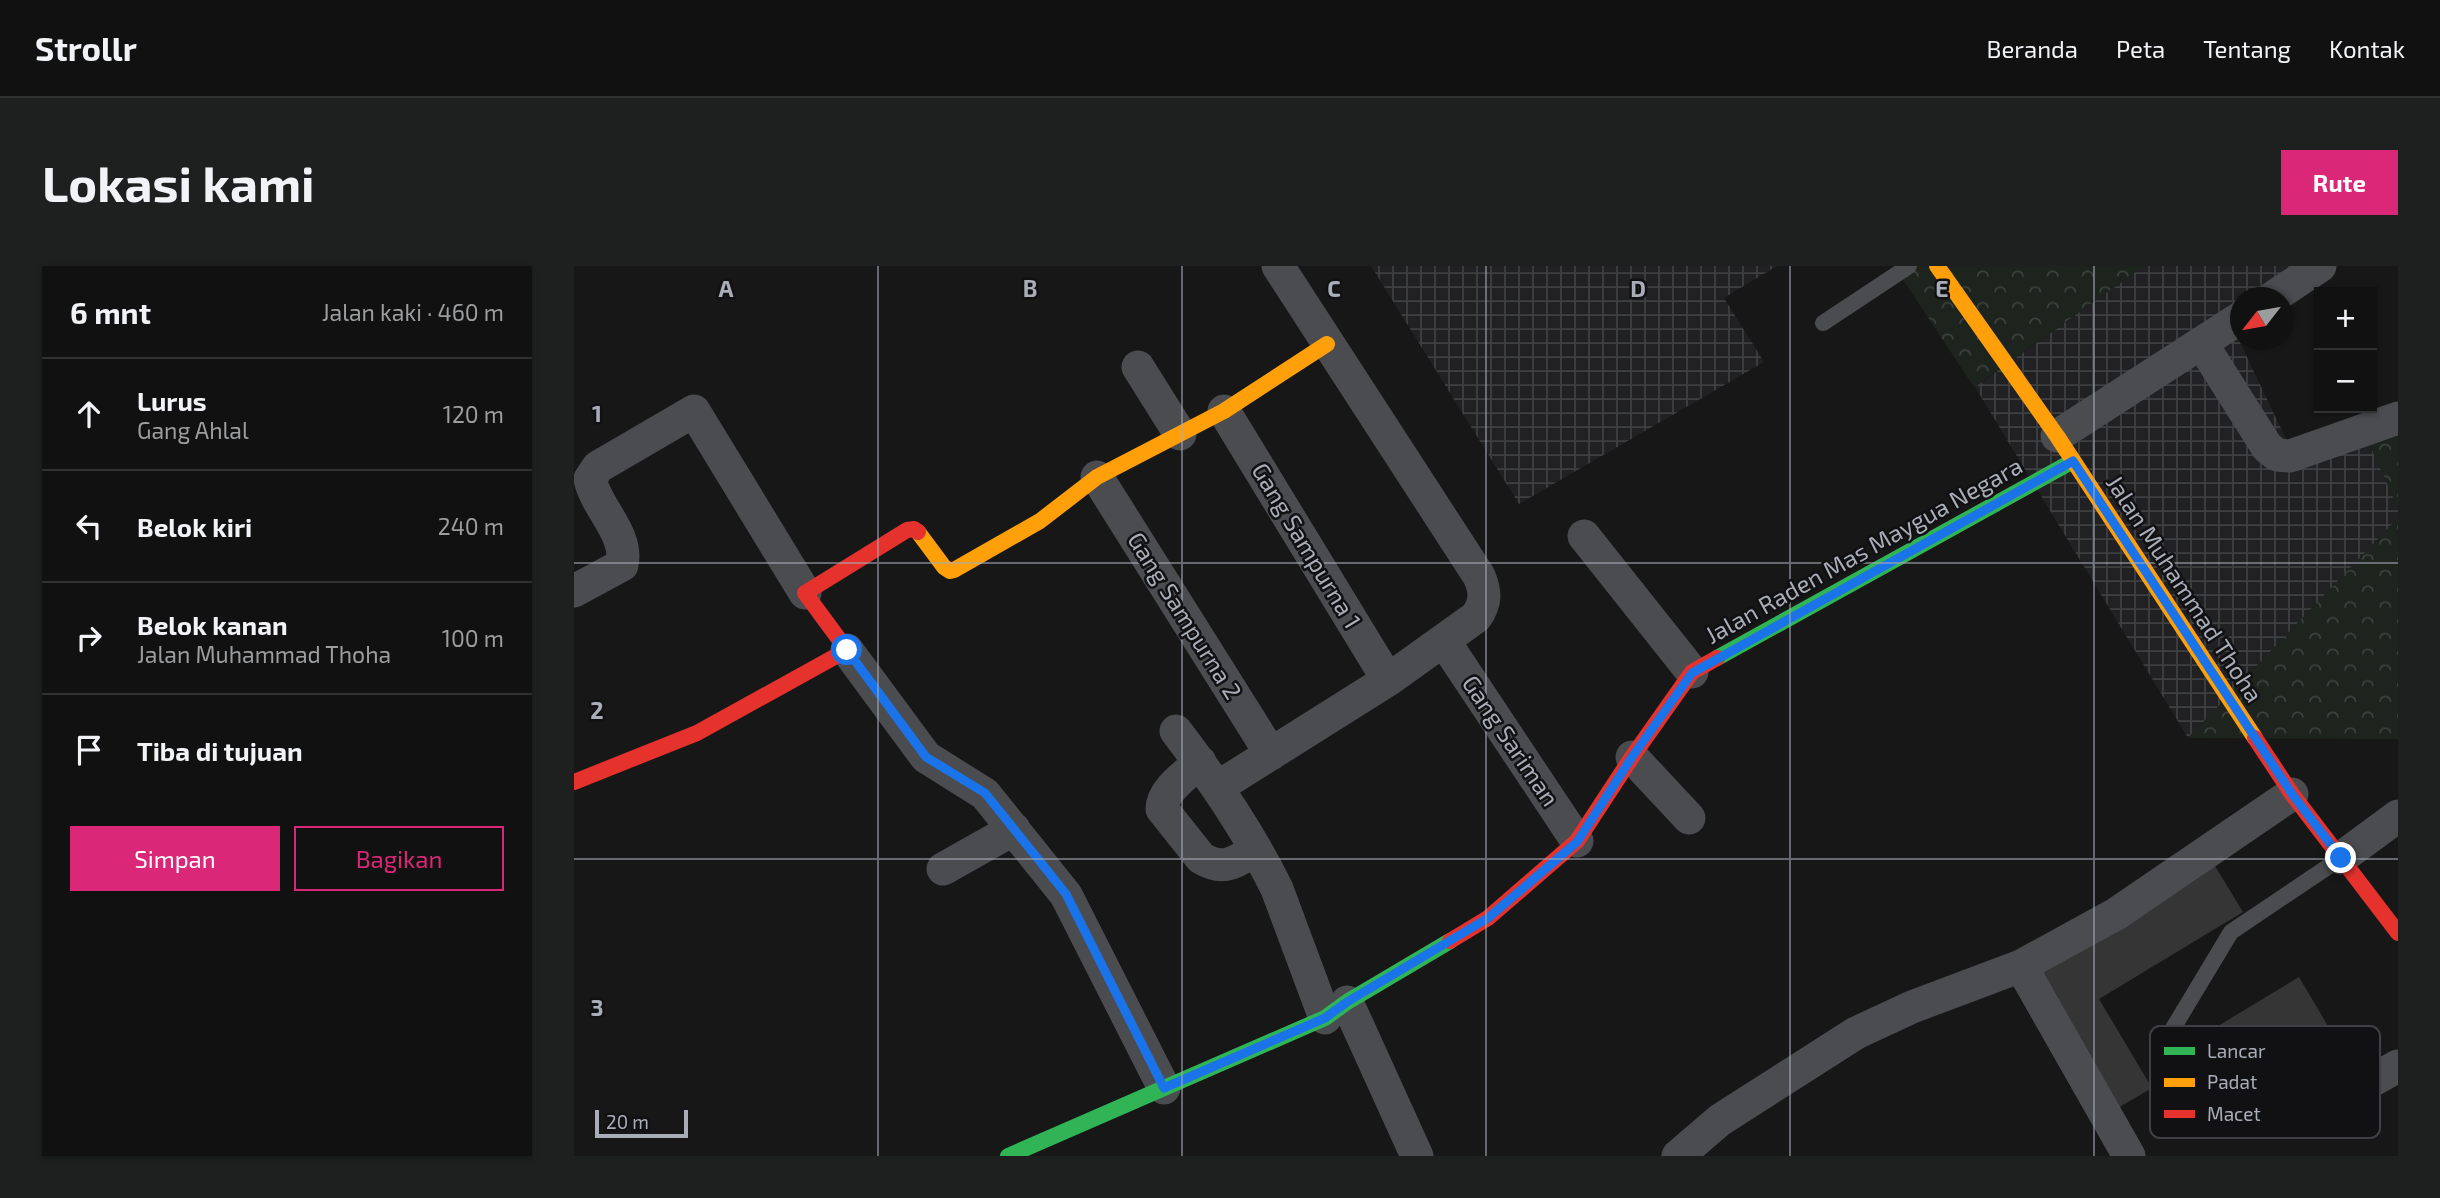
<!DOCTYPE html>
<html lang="id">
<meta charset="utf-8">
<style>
body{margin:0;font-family:"Exo 2",sans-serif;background:#1e1f1f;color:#f1f3f6}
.controls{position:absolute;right:21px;top:21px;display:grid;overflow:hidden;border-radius:0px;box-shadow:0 2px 5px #0004}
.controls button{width:63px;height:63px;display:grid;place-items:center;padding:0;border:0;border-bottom:2px solid #303131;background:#111;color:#f1f3f6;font:35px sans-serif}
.compass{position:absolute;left:1656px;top:21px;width:63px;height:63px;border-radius:50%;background:#111;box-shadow:0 2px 5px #0004;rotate:239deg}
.scale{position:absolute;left:21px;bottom:18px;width:93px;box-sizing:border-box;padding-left:7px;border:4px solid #a8adb8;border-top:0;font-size:19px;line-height:24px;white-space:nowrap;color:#a8adb8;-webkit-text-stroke:5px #111113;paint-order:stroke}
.stop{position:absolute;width:21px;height:21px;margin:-16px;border:5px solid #1a73e8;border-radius:50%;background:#fff}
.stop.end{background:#1a73e8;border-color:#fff;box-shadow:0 2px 7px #0008}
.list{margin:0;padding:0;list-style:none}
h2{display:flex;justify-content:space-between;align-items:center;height:91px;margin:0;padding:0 28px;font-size:30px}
h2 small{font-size:23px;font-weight:400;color:#9c9d9f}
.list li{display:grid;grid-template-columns:46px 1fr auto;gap:21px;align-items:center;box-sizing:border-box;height:112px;padding:0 28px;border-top:2px solid #303131}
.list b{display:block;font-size:26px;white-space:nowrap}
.list p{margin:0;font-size:23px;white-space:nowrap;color:#9c9d9f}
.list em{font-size:23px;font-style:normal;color:#9c9d9f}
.actions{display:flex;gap:14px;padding:21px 28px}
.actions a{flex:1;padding:16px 0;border:2px solid #db2777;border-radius:0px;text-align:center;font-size:24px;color:#db2777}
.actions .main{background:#db2777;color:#fff}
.icon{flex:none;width:38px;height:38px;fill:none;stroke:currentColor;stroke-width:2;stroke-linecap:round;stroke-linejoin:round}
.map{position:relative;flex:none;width:1824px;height:890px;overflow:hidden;border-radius:0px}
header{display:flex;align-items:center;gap:42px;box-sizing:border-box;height:98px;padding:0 35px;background:#111;border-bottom:2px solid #303131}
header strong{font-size:33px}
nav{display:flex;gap:38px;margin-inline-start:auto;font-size:24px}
.intro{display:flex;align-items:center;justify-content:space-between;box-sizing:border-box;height:168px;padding:0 42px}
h1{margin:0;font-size:49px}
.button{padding:18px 32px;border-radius:0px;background:#db2777;color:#fff;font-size:24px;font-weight:700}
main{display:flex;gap:42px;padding:0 42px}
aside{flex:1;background:#111;border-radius:0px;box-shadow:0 2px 5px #0004}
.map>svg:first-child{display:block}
</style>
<header>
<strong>Strollr</strong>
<nav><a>Beranda</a><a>Peta</a><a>Tentang</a><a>Kontak</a></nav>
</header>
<div class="intro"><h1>Lokasi kami</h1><a class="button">Rute</a></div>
<main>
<aside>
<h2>6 mnt<small>Jalan kaki · 460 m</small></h2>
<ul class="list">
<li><svg class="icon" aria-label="ahead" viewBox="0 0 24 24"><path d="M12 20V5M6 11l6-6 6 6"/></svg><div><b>Lurus</b><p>Gang Ahlal</p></div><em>120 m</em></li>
<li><svg class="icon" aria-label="left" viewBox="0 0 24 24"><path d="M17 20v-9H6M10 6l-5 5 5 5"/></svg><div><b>Belok kiri</b></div><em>240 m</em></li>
<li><svg class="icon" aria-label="right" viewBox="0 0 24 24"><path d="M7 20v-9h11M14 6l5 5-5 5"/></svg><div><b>Belok kanan</b><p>Jalan Muhammad Thoha</p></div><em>100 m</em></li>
<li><svg class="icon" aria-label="arrive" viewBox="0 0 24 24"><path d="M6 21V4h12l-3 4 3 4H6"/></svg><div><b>Tiba di tujuan</b></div></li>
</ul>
<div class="actions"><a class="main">Simpan</a><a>Bagikan</a></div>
</aside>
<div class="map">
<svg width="1824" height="890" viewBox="0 0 1824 890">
<defs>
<pattern id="industrial-grid" width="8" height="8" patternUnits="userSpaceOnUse" patternTransform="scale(1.75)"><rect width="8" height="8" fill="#212123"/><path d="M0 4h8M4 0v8" fill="none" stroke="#3e3f41"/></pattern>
<pattern id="forest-crowns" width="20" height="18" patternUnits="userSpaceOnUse" patternTransform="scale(1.75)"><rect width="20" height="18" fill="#1d241e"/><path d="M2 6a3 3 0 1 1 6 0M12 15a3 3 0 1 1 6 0" fill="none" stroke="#3b413d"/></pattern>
</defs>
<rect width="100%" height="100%" fill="#171717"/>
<path fill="url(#industrial-grid)" d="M797 0H1203L1150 32 1190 96 945 238Z
M1570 0H1758L1708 32H1666V60L1660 64 1713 175 1791 168 1824 242V252L1614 472 1401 121Z"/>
<path fill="url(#forest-crowns)" d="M1320 0H1570L1400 121Z
M1824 137V242L1791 168Z
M1824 252V473L1614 472Z"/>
<path fill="#353536" d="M1638 595 1669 646 1525 733 1578 822 1544 842 1460 702Z
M1725 711 1754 760 1620 840 1591 792Z"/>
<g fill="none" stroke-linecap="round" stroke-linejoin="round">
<path stroke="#4b4c50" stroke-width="16" d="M1249 57 1335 0
M1598 764 1657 666 1767 592"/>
<path stroke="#4b4c50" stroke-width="33" d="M1698 32 1746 0
M1628 78 1693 181 1703 189 1716 190 1824 152
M564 101 606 168
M650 145 814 414
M1483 170 1666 52
M523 211 697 488
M1010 270 1118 406
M0 325 48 299C55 268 22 242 16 213L24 201 120 145 231 327
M870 375 1003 575
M273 384 352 491 411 528 492 629 590 822
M602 465C641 516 675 566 703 623L751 752
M1058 491 1115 552
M626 496C613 508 588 524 588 543L627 592C651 606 660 596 682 584
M644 521 814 414 902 351C912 337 912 326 905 310L704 0
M1767 592 1824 550
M369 603 440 563
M1447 700 1555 890
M773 736 843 890
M1758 837 1824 800
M1104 890 1146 854 1282 767 1338 741 1447 700 1542 648 1718 528"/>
<path stroke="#30b455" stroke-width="16" d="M1143 392 1499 195
M434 890 751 752 773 736 876 675"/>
<path stroke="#ff9f0a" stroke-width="16" d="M1363 0 1483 170 1681 472
M344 266 370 301 376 305 380 304 466 255 523 211 650 145 753 78"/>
<path stroke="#e5322d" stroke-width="16" d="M1681 472 1718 528 1824 667
M0 516 123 467 273 384 231 327 333 264 340 263 344 266
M876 675 914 652 1003 575 1058 491 1118 406 1143 392"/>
</g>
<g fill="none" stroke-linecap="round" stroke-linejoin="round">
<path stroke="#1a73e8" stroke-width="9" d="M273 384 352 491 411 527 492 628 590 822 751 752 773 736 914 652 1003 576 1058 491 1118 407 1499 195 1718 528 1767 592"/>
</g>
<path fill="none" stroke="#a8adb8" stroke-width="2" stroke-opacity="0.55" d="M304 0V890M608 0V890M912 0V890M1216 0V890M1520 0V890M0 297H1824M0 593H1824"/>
<g text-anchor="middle" stroke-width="5" stroke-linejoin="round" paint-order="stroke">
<g font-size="24" fill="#a8adb8" stroke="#111113">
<text transform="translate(732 280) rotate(59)" y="8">Gang Sampurna 1</text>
<text transform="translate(1290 285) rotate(-29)" y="8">Jalan Raden Mas Maygua Negara</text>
<text transform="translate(1610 323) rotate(57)" y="8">Jalan Muhammad Thoha</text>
<text transform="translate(610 350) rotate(58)" y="8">Gang Sampurna 2</text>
<text transform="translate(936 475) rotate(56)" y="8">Gang Sariman</text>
</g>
</g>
<rect x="1576" y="760" width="230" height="112" rx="10" fill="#111113" stroke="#3e4045" stroke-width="2"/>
<rect x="1590" y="781" width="31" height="8" fill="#30b455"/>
<rect x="1590" y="812" width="31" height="9" fill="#ff9f0a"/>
<rect x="1590" y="844" width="31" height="8" fill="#e5322d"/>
<g font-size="19" fill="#a8adb8">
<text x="1633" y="792">Lancar</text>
<text x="1633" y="823">Padat</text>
<text x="1633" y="855">Macet</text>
</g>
<g font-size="23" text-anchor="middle" font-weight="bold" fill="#a8adb8" stroke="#111113" stroke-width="5" stroke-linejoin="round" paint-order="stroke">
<text x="152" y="31">A</text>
<text x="456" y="31">B</text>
<text x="760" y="31">C</text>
<text x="1064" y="31">D</text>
<text x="1368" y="31">E</text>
<text x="23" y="156">1</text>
<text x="23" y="453">2</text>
<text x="23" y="750">3</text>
</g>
</svg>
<div class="controls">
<button>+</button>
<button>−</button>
</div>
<svg class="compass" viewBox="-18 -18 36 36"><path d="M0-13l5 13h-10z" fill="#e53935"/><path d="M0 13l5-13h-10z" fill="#9c9d9f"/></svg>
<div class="scale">20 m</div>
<div class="stop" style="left:273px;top:384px"></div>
<div class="stop end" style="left:1767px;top:592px"></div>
</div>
</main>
